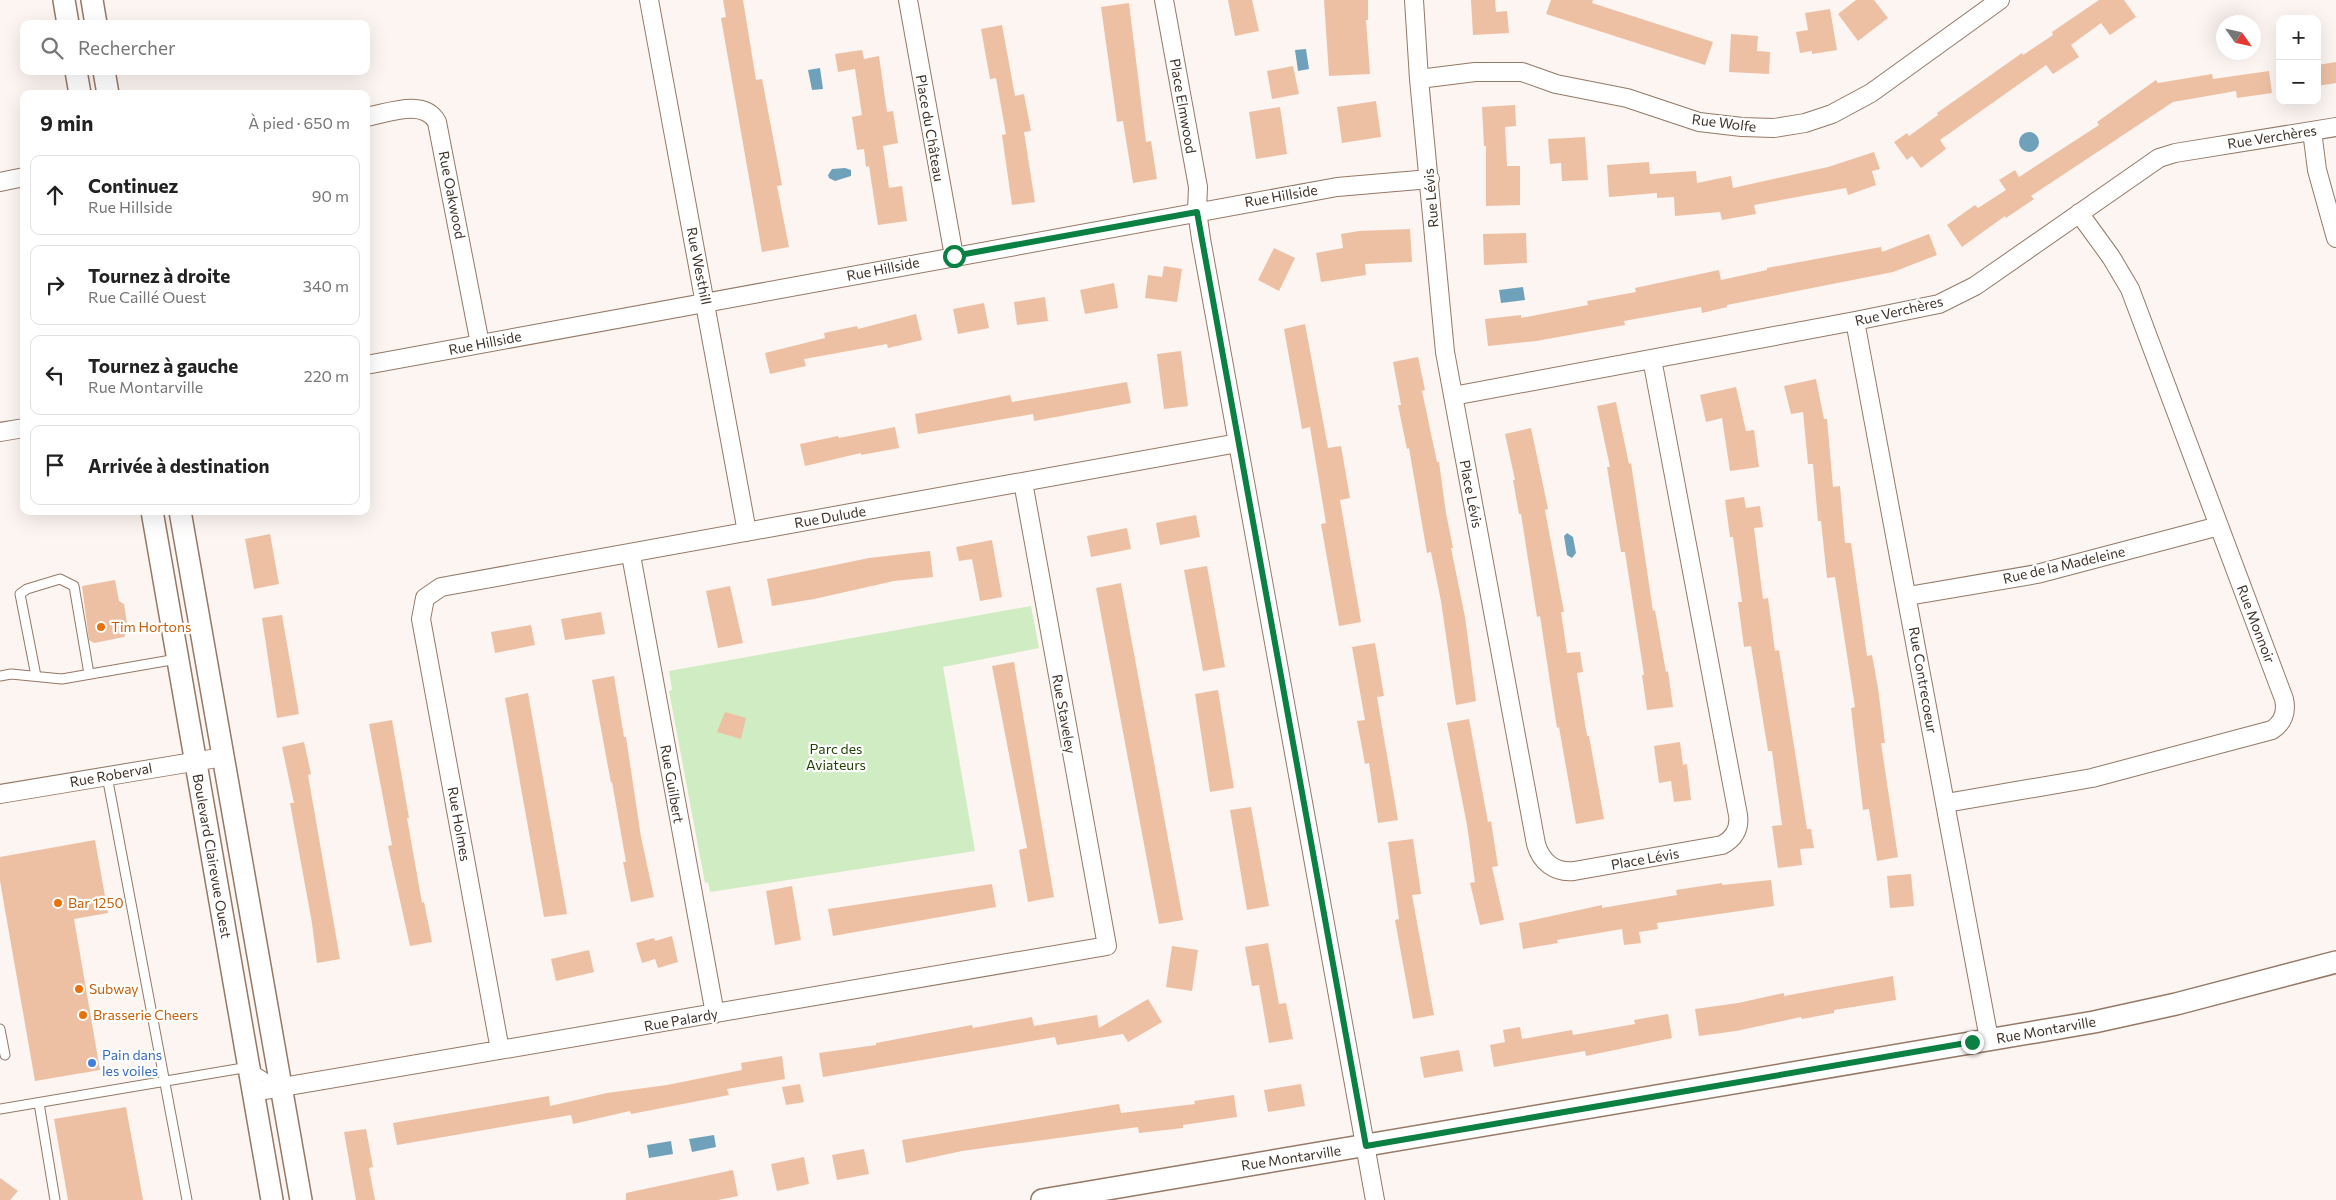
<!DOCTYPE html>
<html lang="fr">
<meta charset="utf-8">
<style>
body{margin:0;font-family:Commissioner,sans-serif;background:#f2f2f2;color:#222}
.controls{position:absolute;right:15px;top:15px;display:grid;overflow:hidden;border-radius:10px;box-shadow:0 5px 20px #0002}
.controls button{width:45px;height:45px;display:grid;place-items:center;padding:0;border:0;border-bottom:1px solid #e0e0e0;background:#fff;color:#222;font:25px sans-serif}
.compass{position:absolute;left:2216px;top:15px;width:45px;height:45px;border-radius:50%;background:#fff;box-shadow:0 5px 20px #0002;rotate:124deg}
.stop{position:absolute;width:15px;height:15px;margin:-11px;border:4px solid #0b8043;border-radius:50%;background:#fff}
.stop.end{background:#0b8043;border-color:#fff;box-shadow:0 1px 5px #0008}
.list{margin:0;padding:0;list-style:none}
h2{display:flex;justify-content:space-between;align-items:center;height:65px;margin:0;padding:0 20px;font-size:21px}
h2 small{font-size:16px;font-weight:400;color:#767676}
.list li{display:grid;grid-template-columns:32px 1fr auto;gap:15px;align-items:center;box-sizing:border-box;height:80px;margin:0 10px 10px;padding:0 10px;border:1px solid #e0e0e0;border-radius:10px}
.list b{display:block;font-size:19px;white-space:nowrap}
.list p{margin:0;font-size:16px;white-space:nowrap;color:#767676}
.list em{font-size:16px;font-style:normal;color:#767676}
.icon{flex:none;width:28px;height:28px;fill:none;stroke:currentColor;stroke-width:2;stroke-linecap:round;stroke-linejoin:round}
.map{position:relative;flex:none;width:2336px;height:1200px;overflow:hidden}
.search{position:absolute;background:#fff;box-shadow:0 5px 20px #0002;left:20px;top:20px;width:350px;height:55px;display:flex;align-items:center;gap:12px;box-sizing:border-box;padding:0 18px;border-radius:10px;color:#767676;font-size:19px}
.panel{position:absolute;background:#fff;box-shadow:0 5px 20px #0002;left:20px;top:90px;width:350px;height:425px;border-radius:10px}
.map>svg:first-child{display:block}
</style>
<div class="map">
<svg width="2336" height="1200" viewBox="0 0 2336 1200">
<rect width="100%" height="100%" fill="#fcf5f1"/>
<path fill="#d0ecc2" d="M1031 606 1039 648 943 667 975 851 710 892 708 882 705 883 669 691 672 690 669 671Z"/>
<path fill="#6fa2ba" d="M1306 49 1309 69 1298 71 1295 50Z
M820 68 823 89 812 90 808 70Z
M2019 142a10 10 0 1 1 20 0a10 10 0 1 1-20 0Z
M845 168 851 170V176L835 181 829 178 828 175 832 169Z
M1523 287 1525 300 1501 303 1499 290Z
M1567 533 1573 537 1576 553 1572 558 1567 555 1564 536Z
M714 1135 716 1147 692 1152 689 1139Z
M671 1141 673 1154 649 1158 647 1145Z"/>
<path fill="#edc0a3" d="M723 0H743L756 80 762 79 782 185 777 186 789 247 762 252 721 18 726 17Z
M1228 0H1252L1259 31 1235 36Z
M1324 0H1368V20H1366L1370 74 1329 76Z
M1471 0H1495L1496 12 1507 11 1509 33 1473 35Z
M1551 0H1593L1592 3 1713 42 1705 65 1546 14Z
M1856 0H1874L1888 18 1858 41 1838 14Z
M2099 0H2124L2136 17 2110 35 2101 23 2071 45 2079 57 2053 74 2046 65 1940 140 1946 149 1921 168 1912 156 1907 160 1894 142 1907 133 1909 136 1938 115 1937 113 2022 53 2023 55 2053 35 2052 32Z
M1129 3 1146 142 1151 141 1157 179 1133 183 1123 121 1117 122 1101 7Z
M1830 9 1837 50 1812 54V51L1800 53 1796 32 1808 30 1805 13Z
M1002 25 1015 96 1024 94 1031 131 1024 132 1035 202 1012 205 1002 135 1006 134 996 78 990 79 981 29Z
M1731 34 1758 36 1757 51 1770 52 1769 74 1729 72Z
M862 50 864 59 879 56 887 112 893 111 898 143 883 146 889 188 902 186 907 221 878 225 869 166 866 167 864 149 857 150 852 117 862 115 855 69 838 72 835 54Z
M2336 62V83L2317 86V65Z
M1293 66 1299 94 1272 99 1267 71Z
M2269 71 2272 93 2237 98 2236 91 2173 102 2031 196 2034 199 2006 218 2005 216 1962 247 1947 225 1975 205 1978 208 2006 190 1999 180 2015 170 2019 177 2099 125 2097 122 2156 80 2158 83 2212 74 2213 79Z
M1376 101 1381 137 1342 143 1337 107Z
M1515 105 1516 126 1505 127 1507 166H1520V205L1486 206V146H1484L1482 107Z
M1280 107 1287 154 1256 159 1249 112Z
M1585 137 1588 180 1562 181 1561 163 1550 164 1548 139Z
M1874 152 1880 169 1872 171 1876 185 1848 195 1846 188 1754 205 1756 214 1722 220 1720 212 1675 216 1674 197 1657 198V193L1609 197 1607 165 1649 162 1650 174 1696 171 1697 183 1731 176 1733 188 1828 167Z
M1410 229 1412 262 1365 264 1366 275 1321 282 1316 253 1343 248 1341 234 1359 231Z
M1526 233 1527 263 1484 265 1483 234Z
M1929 234 1937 255 1893 272 1727 305V307L1702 313 1701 307 1624 321 1625 325 1536 341 1488 346 1485 319 1521 315V318L1588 305 1587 301 1636 292 1635 288 1719 270 1721 280 1767 270V268L1881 247 1882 252Z
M1274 248 1295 258 1279 291 1258 280Z
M1164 266 1182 269 1177 302 1145 298 1148 275 1162 277Z
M1114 283 1118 308 1085 314 1080 290Z
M1045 297 1048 321 1017 325 1014 302Z
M984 303 989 328 958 334 953 309Z
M916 314 922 340 888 348 887 344 804 359 806 366 770 374 765 353 825 338 824 333 857 326 858 329Z
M1305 324 1328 448 1341 446 1350 498 1340 500 1361 622 1339 626 1321 524 1326 523 1310 427 1302 429 1284 329Z
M1181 351 1188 406 1164 409 1157 354Z
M1418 357 1425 390 1422 391 1437 462H1439L1446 513 1453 548H1451L1465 617 1476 701 1456 705 1441 601 1431 552 1427 553 1409 448 1407 449 1398 405H1401L1393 362Z
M1816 379 1824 419H1827L1833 487 1840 486 1845 543H1851L1867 656 1872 655 1878 688 1885 743H1881L1898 857 1877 861 1869 809 1863 810 1851 708 1855 707 1835 577 1827 578 1821 521H1818L1813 464H1808L1803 412 1791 414 1784 386Z
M1127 382 1131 403 1034 421 1033 414 918 434 915 414 1010 395 1012 402Z
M1736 387 1746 431 1754 430 1759 467 1730 471 1722 418 1706 422 1700 395Z
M1616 402 1629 464 1631 463 1653 611 1655 610 1666 672 1668 671 1673 707 1647 710 1642 675H1644L1625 552H1621L1607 467H1610L1597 406Z
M895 427 899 448 861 455V453L805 466 800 444 838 436 839 438Z
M1531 428 1542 480 1548 509 1545 510 1564 612H1561L1567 653 1580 652 1583 672 1577 673 1587 736H1589L1604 819 1576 824 1559 727 1557 728 1540 616 1537 617 1521 514H1519L1513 480H1515L1505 434Z
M1744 497 1746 508 1760 506 1763 527 1754 528 1763 599 1768 598 1775 651 1779 650 1807 829H1811L1814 848 1800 849 1802 865 1778 868 1772 826 1782 825 1772 751H1768L1751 646 1744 647 1738 602H1742L1733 537H1730L1725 500Z
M1196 515 1200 537 1160 545 1156 523Z
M1127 528 1131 549 1091 557 1087 536Z
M270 534 279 584 254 589 245 539Z
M992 540 1002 597 980 601 972 559 959 561 956 547Z
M930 551 933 577 894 581 814 599 772 606 767 579 869 558Z
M1207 566 1225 667 1203 671 1184 570Z
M115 580 119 601 124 604 128 630 124 637 94 643 89 640 82 586Z
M1121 583 1183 920 1159 924 1096 588Z
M730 586 743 643 718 648 706 591Z
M601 612 605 634 565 640 561 619Z
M282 615 299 714 277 718 262 618Z
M531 625 535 645 495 653 491 632Z
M1375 643 1384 696 1377 697 1398 820 1378 823 1369 763 1365 764 1357 721 1365 720 1352 647Z
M1014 662 1054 897 1028 902 1019 850 1027 848 992 666Z
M614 676 624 737H626L641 837 654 897 631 902 623 862H626L612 782 611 783 592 680Z
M1218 690 1234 788 1210 792 1195 694Z
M528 693 567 914 544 917 505 698Z
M725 712 746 718 741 739 717 732Z
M1469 719 1488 822 1491 821 1498 866 1492 867 1504 920 1480 925 1470 883 1475 882 1467 825 1447 723Z
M392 720 409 818H407L422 903 424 902 432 942 410 946 388 846 392 845 369 724Z
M304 742 311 774 308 775 340 959 317 963 312 923 290 803H294L282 747Z
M1680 742 1683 765 1687 764 1691 800 1674 802 1671 781 1659 783 1654 746Z
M1251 807 1269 906 1247 910 1230 810Z
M1413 839 1421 894 1412 895 1434 1015 1413 1019 1395 920 1399 919 1388 842Z
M95 840 108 913 74 919 100 1070 35 1081 0 881V857Z
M1911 874 1914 906 1890 908 1887 876Z
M1771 880 1774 906 1657 923 1658 929 1639 932 1641 943 1624 945 1622 929 1557 940 1558 943 1523 949 1519 923 1602 905V908L1677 895 1676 890 1722 883V885Z
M992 884 996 907 833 936 828 909Z
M792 886 801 940 775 945 766 891Z
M672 936 678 962 658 968 655 959 642 963 636 943 654 938 655 941Z
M1268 943 1279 1004 1286 1003 1293 1039 1269 1043 1259 985 1252 986 1245 947Z
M1172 946 1198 950 1192 991 1166 987Z
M589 950 594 972 556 981 551 959Z
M1893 976 1896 1000 1834 1010V1013L1802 1019 1801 1017 1736 1031 1699 1036 1695 1009 1738 1003 1784 993V996Z
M1148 999 1162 1022 1128 1042 1123 1034 1057 1045 1055 1037 823 1077 819 1053 876 1045V1043L972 1025 973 1028 1032 1017 1034 1026 1097 1015 1099 1028Z
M1668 1014 1672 1038 1586 1056 1585 1051 1494 1067 1490 1045 1505 1042 1503 1030 1520 1027 1522 1039 1572 1030 1573 1035 1635 1024 1634 1020Z
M1459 1050 1463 1071 1424 1078 1420 1057Z
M782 1056 785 1079 727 1089 729 1095 631 1114 630 1111 573 1124 571 1115 397 1145 393 1123 549 1096 550 1106 607 1093 667 1085 742 1070 741 1063Z
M800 1084 804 1102 786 1105 782 1087Z
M1301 1084 1305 1106 1268 1112 1264 1090Z
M1234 1095 1237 1117 1183 1125V1128L1139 1133 1138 1127 962 1151 906 1163 902 1140 1119 1104 1121 1113 1195 1104 1194 1101Z
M126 1107 143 1200H68L54 1119Z
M366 1129 373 1167 369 1168 375 1200H356L344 1132Z
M864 1149 869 1174 837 1180 832 1155Z
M804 1157 809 1184 777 1191 771 1164Z
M733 1170 738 1196 718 1200H626V1193Z
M0 1178 18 1191 10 1200H0Z"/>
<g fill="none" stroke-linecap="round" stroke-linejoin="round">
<defs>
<path id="service" d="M0 676 11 674 62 679 177 659
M36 676 20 594 27 589 60 579 74 586 89 674
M107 776 187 1200
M0 1029 5 1055
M39 1103 55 1200
M0 1109 249 1067 278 1086"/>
<path id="minor" d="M649 0 747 532
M908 0 954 256
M1164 0 1198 187 1197 211 1201 239 1375 1200
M1414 0 1419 79 1445 352 1536 844C1541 862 1555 873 1574 871L1722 845C1734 839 1740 829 1738 815L1652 359
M1419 79 1475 72H1522L1556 84 1627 98 1699 122 1742 127 1774 128 1805 123 1832 114 1871 93 2000 0
M366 117C388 113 424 98 437 122L480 344
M2312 131 2317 170 2336 238
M0 182 24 177
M1855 321 1989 1039
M366 365 1337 187 1430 179
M1453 396 1855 321 1939 304 1975 286 2159 158 2175 153 2336 127
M0 432 24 428
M631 555 715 1014
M1908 596 2037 574 2219 526
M0 794 223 757
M1946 803 2092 778 2272 730C2283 723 2287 712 2284 699L2130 289 2111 257 2079 213
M500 1050 421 619 425 598 441 587 1238 443
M254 1092 1107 946 1023 482"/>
<path id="tertiary" d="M64 0 68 24
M92 0 96 24
M76 71 80 94
M104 71 108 94
M152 511 272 1200
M180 511 301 1200
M1042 1200 2094 1022 2176 1004 2336 962"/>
</defs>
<use href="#service" stroke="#957866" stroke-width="11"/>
<use href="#minor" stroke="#957866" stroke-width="20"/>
<use href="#tertiary" stroke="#957866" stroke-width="24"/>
<use href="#service" stroke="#fff" stroke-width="9"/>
<use href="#minor" stroke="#fff" stroke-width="18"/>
<use href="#tertiary" stroke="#fff" stroke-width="21"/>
</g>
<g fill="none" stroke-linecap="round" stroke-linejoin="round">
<path stroke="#0b8043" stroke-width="6" d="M954 256 1197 212 1366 1146 1972 1042"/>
</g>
<g fill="#e8710a" stroke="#fff" stroke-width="2">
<circle cx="101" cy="627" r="5"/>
<circle cx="58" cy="903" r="5"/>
<circle cx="79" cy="989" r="5"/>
<circle cx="83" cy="1015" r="5"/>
</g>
<circle fill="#3f7fe0" stroke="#fff" stroke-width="2" cx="92" cy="1063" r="5"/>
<g text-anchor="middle" stroke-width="4.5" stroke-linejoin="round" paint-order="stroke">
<g font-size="14" fill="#3f322a" stroke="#fff">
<text transform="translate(1183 106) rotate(80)" y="5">Place Elmwood</text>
<text transform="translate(1724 123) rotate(7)" y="5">Rue Wolfe</text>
<text transform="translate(930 128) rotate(80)" y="5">Place du Château</text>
<text transform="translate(2272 137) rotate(-9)" y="5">Rue Verchères</text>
<text transform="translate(452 195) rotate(79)" y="5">Rue Oakwood</text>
<text transform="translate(1281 196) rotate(-10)" y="5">Rue Hillside</text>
<text transform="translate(1431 198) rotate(-95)" y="5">Rue Lévis</text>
<text transform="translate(699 266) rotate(79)" y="5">Rue Westhill</text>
<text transform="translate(883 269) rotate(-11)" y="5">Rue Hillside</text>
<text transform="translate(1899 311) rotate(-13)" y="5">Rue Verchères</text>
<text transform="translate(485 343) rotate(-11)" y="5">Rue Hillside</text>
<text transform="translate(1471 494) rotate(79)" y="5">Place Lévis</text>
<text transform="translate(830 517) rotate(-10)" y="5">Rue Dulude</text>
<text transform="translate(2064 565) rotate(-13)" y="5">Rue de la Madeleine</text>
<text transform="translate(2256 624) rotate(69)" y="5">Rue Monnoir</text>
<text transform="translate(1923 680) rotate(80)" y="5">Rue Contrecoeur</text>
<text transform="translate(1064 714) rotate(80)" y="5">Rue Staveley</text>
<text transform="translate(111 775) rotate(-10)" y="5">Rue Roberval</text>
<text transform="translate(672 784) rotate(80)" y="5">Rue Guilbert</text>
<text transform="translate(459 824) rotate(80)" y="5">Rue Holmes</text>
<text transform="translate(212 856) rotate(80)" y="5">Boulevard Clairevue Ouest</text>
<text transform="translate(1645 859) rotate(-10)" y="5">Place Lévis</text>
<text transform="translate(681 1020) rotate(-10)" y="5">Rue Palardy</text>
<text transform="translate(2046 1030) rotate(-10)" y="5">Rue Montarville</text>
<text transform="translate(1291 1158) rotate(-9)" y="5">Rue Montarville</text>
</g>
<g font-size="14" fill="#c56008" stroke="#fff" text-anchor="start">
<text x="111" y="632">Tim Hortons</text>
<text x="68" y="908">Bar 1250</text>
<text x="89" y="994">Subway</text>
<text x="93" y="1020">Brasserie Cheers</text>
</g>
<g font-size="14" fill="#1e3f01" stroke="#fff">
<text x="836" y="754">Parc des<tspan x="836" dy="16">Aviateurs</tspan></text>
</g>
<g font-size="14" fill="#366cbe" stroke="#fff" text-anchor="start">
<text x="102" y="1060">Pain dans<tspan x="102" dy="16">les voiles</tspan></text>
</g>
</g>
</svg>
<div class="controls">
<button>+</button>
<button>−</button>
</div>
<svg class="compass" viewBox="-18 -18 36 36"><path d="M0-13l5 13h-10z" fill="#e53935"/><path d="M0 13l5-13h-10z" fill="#767676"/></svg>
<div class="stop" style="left:954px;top:256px"></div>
<div class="stop end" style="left:1972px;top:1042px"></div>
<div class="search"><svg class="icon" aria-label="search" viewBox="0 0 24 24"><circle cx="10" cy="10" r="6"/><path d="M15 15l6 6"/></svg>Rechercher</div>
<section class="panel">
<h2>9 min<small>À pied · 650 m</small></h2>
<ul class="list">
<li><svg class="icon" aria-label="ahead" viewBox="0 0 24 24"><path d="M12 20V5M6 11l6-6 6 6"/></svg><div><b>Continuez</b><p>Rue Hillside</p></div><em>90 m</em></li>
<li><svg class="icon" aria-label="right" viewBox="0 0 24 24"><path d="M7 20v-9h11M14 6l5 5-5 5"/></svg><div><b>Tournez à droite</b><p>Rue Caillé Ouest</p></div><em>340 m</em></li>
<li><svg class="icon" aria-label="left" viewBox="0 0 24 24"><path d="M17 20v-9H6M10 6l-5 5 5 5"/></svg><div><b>Tournez à gauche</b><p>Rue Montarville</p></div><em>220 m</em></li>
<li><svg class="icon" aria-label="arrive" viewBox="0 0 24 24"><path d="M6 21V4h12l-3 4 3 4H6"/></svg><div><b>Arrivée à destination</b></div></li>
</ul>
</section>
</div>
